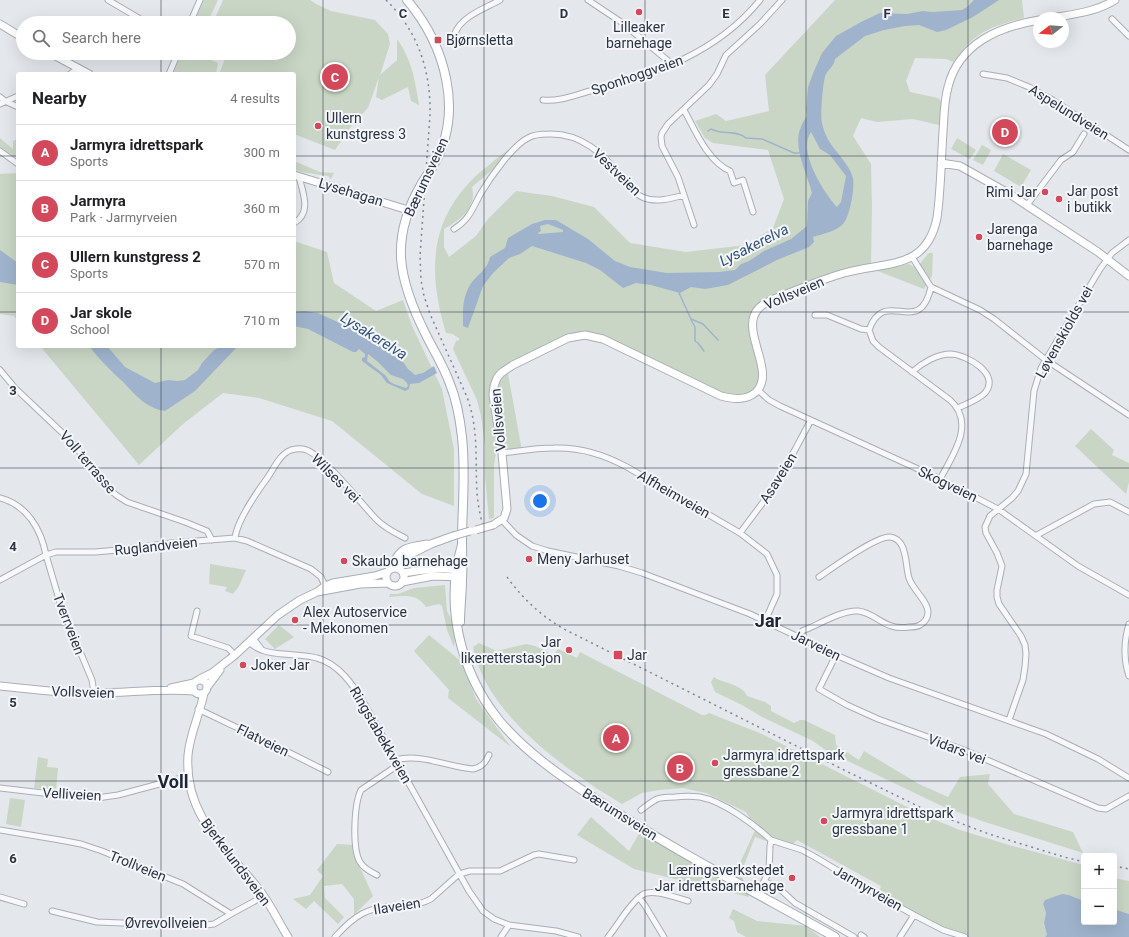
<!DOCTYPE html>
<meta charset="utf-8">
<style>
body{margin:0;font-family:Roboto,sans-serif;background:#f2f2f2;color:#202124}
.controls{position:absolute;right:12px;bottom:12px;display:grid;overflow:hidden;border-radius:4px;box-shadow:0 4px 16px #0002}
.controls button{width:36px;height:36px;display:grid;place-items:center;padding:0;border:0;border-bottom:1px solid #e0e0e0;background:#fff;color:#202124;font:20px sans-serif}
.compass{position:absolute;left:1033px;top:12px;width:36px;height:36px;border-radius:50%;background:#fff;box-shadow:0 4px 16px #0002;rotate:253deg}
.you{position:absolute;left:540px;top:501px;width:14px;height:14px;margin:-10px;border:3px solid #fff;border-radius:50%;background:#1a73e8;box-shadow:0 0 0 6px #1a73e833}
.badge{display:grid;place-items:center;width:26px;height:26px;border-radius:50%;background:#d1495b;color:#fff;font-size:13px;font-weight:700}
.pin{position:absolute;translate:-50% -50%;border:2px solid #fff;box-shadow:0 1px 4px #0006}
.list{margin:0;padding:0;list-style:none}
h2{display:flex;justify-content:space-between;align-items:center;height:52px;margin:0;padding:0 16px;font-size:17px}
h2 small{font-size:13px;font-weight:400;color:#757577}
.list li{display:grid;grid-template-columns:26px 1fr auto;gap:12px;align-items:center;box-sizing:border-box;height:56px;padding:0 16px;border-top:1px solid #e0e0e0}
.list b{display:block;font-size:15px;white-space:nowrap}
.list p{margin:0;font-size:13px;white-space:nowrap;color:#757577}
.list em{font-size:13px;font-style:normal;color:#757577}
.icon{flex:none;width:22px;height:22px;fill:none;stroke:currentColor;stroke-width:2;stroke-linecap:round;stroke-linejoin:round}
.map{position:relative;flex:none;width:1129px;height:937px;overflow:hidden}
.search{position:absolute;background:#fff;box-shadow:0 4px 16px #0002;left:16px;top:16px;width:280px;height:44px;display:flex;align-items:center;gap:10px;box-sizing:border-box;padding:0 14px;border-radius:22px;color:#757577;font-size:15px}
.panel{position:absolute;background:#fff;box-shadow:0 4px 16px #0002;left:16px;top:72px;width:280px;height:276px;border-radius:4px}
.map>svg:first-child{display:block}
</style>
<div class="map">
<svg width="1129" height="937" viewBox="0 0 1129 937">
<rect width="100%" height="100%" fill="#e4e7ec"/>
<path fill="#c9d6c5" d="M204 0H218L207 23H194Z
M223 0H310L316 4 331 11 375 20 388 34 390 44 380 75 397 60V39C412 60 415 80 419 105L411 101 408 87 382 100 376 97 379 77 368 108 354 122 335 150 294 134V74H219L225 59 212 53H289V23H213Z
M835 0H1022L1024 18C1004 23 982 29 967 45 962 50 958 56 953 62L946 59 915 58 906 81 910 92 938 98 945 105 943 126 913 119 877 122 861 118 853 136 871 164 872 206 871 267 836 276 759 307 753 322 762 380 754 394 726 397 611 343 575 336 507 368 522 451 496 453 494 465V518L489 519 485 476V446L481 416 477 400 453 349 456 341 459 340V338L452 334 446 333C428 273 428 220 478 174 488 166 498 157 509 149L497 166 472 187C477 209 461 219 444 229V247L449 257 476 236 488 219 516 191 552 196 594 207 630 243 686 252 746 245 773 228 784 199 768 150 713 143 705 138 695 121 716 114 726 121 769 111 765 75Z
M182 53H192L218 63 216 74H173Z
M0 138 13 149V141L18 139V159L0 147Z
M957 138 976 150 970 159 951 149Z
M982 145 991 150 983 165 973 160Z
M1003 154 1031 170 1021 187 994 171Z
M294 161 320 172 334 173 331 179 328 176 301 172 294 169Z
M18 173V320L14 316 0 314V174Z
M297 242 327 252 334 283 376 311 403 300 412 326 442 389 454 449V506L422 494 332 421 259 398 223 393 183 424 139 465 40 346H294V243Z
M929 253H933L932 276 924 289 875 270 877 269 909 264 914 267 921 263 922 261Z
M1091 429 1114 450 1112 455 1129 463V482L1126 494 1075 446Z
M210 564 246 570 239 586 233 594 225 591 227 587 209 584Z
M445 585 447 611 453 623 455 640 454 647 447 630 442 606 439 604 426 607C417 593 403 596 389 597L390 594H398L414 588Z
M279 625 294 637 275 649 265 639Z
M429 635 462 662 476 699 511 747 448 698 449 690 414 651Z
M479 643 497 651 526 644 535 646 553 655 558 649 577 658 580 652 702 715H705L709 713 762 734 925 816 960 830 1009 845 1084 865V901L1069 895 1043 904 1046 913 1044 923 1047 935 1045 937H965L960 936 878 895 881 886 797 840 792 845 772 837 766 841 755 837 741 873 749 897 634 869 577 835 591 817 629 851 640 832 731 883 756 828 746 812 706 793 683 788 659 790 642 793 622 804C566 770 486 715 473 647Z
M714 677 717 679C726 683 744 686 747 696L765 702 771 706V711L794 723 800 720H804L835 735 836 745 859 760 864 751 919 784 948 797 960 777 990 774 988 784 1014 814 1073 832 1083 853 982 821 944 807 827 751 813 741 762 717 742 705 715 692 711 682Z
M38 757 48 759 47 767 58 768 56 790 34 788Z
M10 798 25 800 21 827 6 824Z
M337 844 353 845 357 861 373 896 354 915V899L342 884 324 886 325 898 344 917 338 924 314 901 306 909 293 899 310 895 323 876 317 870Z
M1114 878 1129 881V914L1114 909Z
M733 909 757 921 806 926 820 937H746L737 932 734 921 729 918Z"/>
<path fill="#9fb4cc" fill-rule="evenodd" d="M974 0H999L973 17 946 30 937 32 919 25 905 26 884 30 865 36 835 59C834 66 829 69 826 74 823 79 820 117 822 123 826 143 838 151 848 167 850 170 852 175 853 178 855 187 850 215 844 223 837 231 823 234 813 237L814 242 809 247 777 260 728 285 705 289 691 287 680 293 651 285 636 283 623 288 600 270 586 263 532 246 520 254 509 258 493 273 483 286 468 328 463 326C463 312 462 298 470 285 477 274 487 271 490 257L505 248 508 238 532 224 545 220H556L588 239 615 261 630 267 667 273 719 272 735 270 741 264 749 261 764 251 791 239 807 226 808 201 812 193C807 173 792 146 801 127 802 123 805 119 807 116L806 110 808 87 814 71 822 53 836 36 861 22 880 13 907 14 923 11 932 12 962 10 967 7ZM811 132 820 149 830 155 846 176 841 202 837 207C824 193 797 151 811 132ZM548 224 563 230V232L538 234V233L541 231 540 226Z
M0 250 18 263V285L0 282Z
M304 311 318 313 366 335 386 351 403 362 408 369 415 375 423 373 434 366 437 373 419 383 410 384 409 389 405 391 387 383 381 375 362 361V358L365 357V354L359 349 356 352H353L308 329 294 326V312ZM368 354 378 362 391 375 403 379 407 383 408 386 406 388C401 386 395 385 390 382L385 375 367 361Z
M89 346H107L125 367 155 383 168 380 177 381 185 380 198 370 202 363 214 350 222 346H238L195 391 165 411C145 408 135 394 121 380 109 369 99 359 89 346Z
M1062 894 1069 895 1084 901V922H1114V909L1129 914V937H1045L1047 935 1044 923 1046 913 1043 904 1045 900Z"/>
<g fill="none" stroke-linecap="round" stroke-linejoin="round">
<path stroke="#9fb4cc" stroke-width="1.5" d="M708 131 711 129C714 130 717 132 721 132 729 133 740 132 746 138L762 139 794 153H800
M679 293 691 319 703 324 718 340
M691 320 695 327V341L698 343 704 351"/>
<defs>
<path id="street" d="M108 0 147 23
M588 0 621 22 672 64
M1112 19 1129 36
M190 23 200 0
M455 33C462 16 484 9 500 0
M70 74 77 69
M169 74 178 53
M983 74 1007 78 1029 87 1051 99 1129 150
M0 97 5 101 18 107
M543 100C560 102 577 94 594 90 657 73 717 53 760 0
M0 104 18 96
M684 110C695 130 708 162 730 171L734 183 743 180 753 212
M0 151 18 164
M1027 205 1061 160 1073 152 1084 134
M294 223C312 213 303 193 299 177
M694 225 678 177 662 146 661 137 662 133 668 124 709 85 717 74 726 55 760 24 782 0
M454 229C470 219 472 209 481 193 490 178 513 145 528 138 534 134 543 134 549 134 581 133 604 154 622 178 628 185 633 193 642 197 655 203 670 199 684 195
M912 257 931 287 980 310 994 319 1046 360 1129 415
M931 287C919 340 885 285 869 330L873 341 879 347 950 400C976 423 953 455 940 479
M815 315H827L861 329 869 330
M0 370 15 388 71 441 106 486 116 495 127 502 185 522 207 531 212 540
M912 372C922 363 937 354 951 354 967 355 1001 374 985 393 978 400 966 404 958 408
M758 390 769 400 780 406 940 479 998 509 1078 566 1129 595
M502 453C519 451 536 448 554 448 579 447 605 455 627 467L740 533 767 554 777 575V594L765 621
M0 498C27 505 41 529 46 555L56 552H95L118 550 171 543 235 538 247 541 311 569 321 577 326 588
M502 520 516 535 532 546 548 551 619 566 642 573 750 614 836 655 889 678 1046 734 1098 759 1129 778
M740 533 776 485 811 420
M1037 535 1094 504 1110 502 1129 512
M235 538C237 521 257 492 268 477 274 468 280 454 291 450 295 449 299 448 303 449 322 452 361 504 377 520 385 528 395 533 405 538
M0 580 46 555 61 606 92 680 94 693
M197 611 191 636 228 648 235 655
M1129 624C1124 641 1123 658 1129 676
M799 637 802 631 807 629C821 623 843 610 858 611 877 613 884 631 909 627 913 627 917 627 920 625 925 622 928 617 928 612 928 601 912 589 909 578 905 566 908 539 890 537 876 536 832 568 819 577
M253 638 262 650
M249 642C258 651 270 653 283 654 294 655 307 655 317 658 339 664 353 685 364 703L469 891 483 911 494 919 509 925 556 931 578 937
M836 655 819 689 847 705 878 719 964 750 1098 808 1106 809 1129 796
M198 709 288 752 328 772
M1009 720 1023 680 1025 667 1026 654 1025 645 1021 636 999 604 997 597V590L1002 566 997 553 986 533 985 527 990 516 1012 498 1018 491 1026 474 1034 391 1041 368 1100 269 1112 253 1129 240
M395 760C422 753 447 767 473 769 482 767 485 763 489 755
M0 788 60 795 97 798 118 795 189 776
M641 810C646 806 651 802 657 799 663 797 669 797 675 797 683 796 692 796 700 797 723 801 755 825 771 840
M0 830 60 840 81 844 102 851 183 884 231 914 264 896
M377 875C371 872 364 869 360 862 352 849 354 804 361 790L398 765
M764 881 781 890 795 903 854 937
M757 894 769 872 770 846 771 840 802 850 815 857 878 895 914 915 943 930 965 937
M0 897 24 904
M639 898 644 904 664 937
M52 911 97 922 197 926 214 924 231 914
M861 935 864 937
M335 937C355 915 367 907 397 906 409 905 420 905 431 899L459 874 470 871H500L534 855 539 854 574 860
M501 937 509 925
M608 937C618 925 629 904 642 895 652 888 677 898 688 901
M900 937 914 915"/>
<path id="secondary" d="M1052 18C1074 14 1096 12 1115 0
M0 24 23 38
M50 53 89 74
M941 163 960 166 1008 193 1098 252 1129 276
M294 175 408 210
M493 525 504 518 507 509 502 453 493 395 494 386 497 378 501 373 513 365 568 338 585 335 603 339 721 396C733 399 746 401 756 392 775 374 746 338 754 316 757 307 765 303 774 299 797 290 820 280 844 273 886 261 926 271 937 218 941 189 941 161 943 132 944 117 944 101 948 87 959 43 999 27 1039 20
M386 577a9 9 0 1 1 18 0a9 9 0 1 1-18 0Z
M391 568C400 547 406 547 427 544
M399 569 402 561 407 556 431 544 453 536
M403 573C416 571 451 564 460 573
M402 582 433 576 460 577
M317 592 360 584 388 583
M200 679 212 673 235 655 278 615 300 600 317 592 325 586 333 583 375 576 387 572
M193 687a7 7 0 1 1 14 0a7 7 0 1 1-14 0Z
M0 686C32 689 64 694 95 693 128 693 161 688 194 691
M208 686 220 670
M171 688 194 683
M204 693C200 714 190 733 188 755 184 815 224 846 258 888 270 903 278 921 288 937"/>
<path id="primary" d="M407 0C445 45 465 112 433 166
M422 183C389 239 398 279 426 335 434 351 444 367 450 384 457 401 460 419 462 437 466 473 462 507 462 543 462 555 463 567 462 579 462 594 460 608 460 622
M462 545C444 604 460 671 498 719 522 749 559 775 591 796 669 848 753 891 835 937"/>
</defs>
<use href="#street" stroke="#a9aeb7" stroke-width="7"/>
<use href="#secondary" stroke="#a9aeb7" stroke-width="9"/>
<use href="#primary" stroke="#a3abb8" stroke-width="10"/>
<use href="#street" stroke="#f7f8fa" stroke-width="5"/>
<use href="#secondary" stroke="#fff" stroke-width="7"/>
<use href="#primary" stroke="#fff" stroke-width="8"/>
<path stroke="#7d8696" stroke-width="1.5" stroke-dasharray="2 4" stroke-linecap="butt" d="M386 0C418 31 431 71 430 115L420 256 421 280 424 296 430 314 467 397C479 430 475 459 477 493 478 506 481 520 485 533
M507 577C523 599 542 617 566 630L846 771 928 811 989 834 1064 857 1084 862
M1114 866 1129 869"/>
<defs>
<path id="secondary-bridge" d="M476 530 493 525
M453 536 470 531"/>
<path id="primary-bridge" d="M422 183 433 166"/>
</defs>
<use href="#secondary-bridge" stroke="#a9aeb7" stroke-width="9" stroke-linecap="butt"/>
<use href="#primary-bridge" stroke="#a3abb8" stroke-width="10" stroke-linecap="butt"/>
<use href="#secondary-bridge" stroke="#fff" stroke-width="7"/>
<use href="#primary-bridge" stroke="#fff" stroke-width="8"/>
</g>
<path fill="none" stroke="#2b3445" stroke-width="1" stroke-opacity="0.55" d="M161 0V23M323 0V937M484 0V937M645 0V937M806 0V937M968 0V937M161 53V74M0 156H18M294 156H1129M0 312H18M294 312H1129M161 346V937M0 468H1129M0 625H1129M0 781H1129"/>
<g fill="#d1495b" stroke="#f4f6f9" stroke-width="1.5">
<circle cx="639" cy="12" r="4"/>
<rect x="434" y="36" width="8" height="8" rx="2"/>
<circle cx="318" cy="126" r="4"/>
<circle cx="1045" cy="192" r="4"/>
<circle cx="1059" cy="199" r="4"/>
<circle cx="979" cy="237" r="4"/>
<circle cx="529" cy="559" r="4"/>
<circle cx="344" cy="561" r="4"/>
<circle cx="295" cy="620" r="4"/>
<circle cx="569" cy="650" r="4"/>
<rect x="613" y="650" width="10" height="10" rx="2"/>
<circle cx="243" cy="665" r="4"/>
<circle cx="715" cy="763" r="4"/>
<circle cx="824" cy="821" r="4"/>
<circle cx="792" cy="878" r="4"/>
</g>
<g text-anchor="middle" stroke-width="4" stroke-linejoin="round" paint-order="stroke">
<g font-size="14" fill="#2b3445" stroke="#f4f6f9" text-anchor="start">
<text x="639" y="32" text-anchor="middle">Lilleaker<tspan x="639" dy="16">barnehage</tspan></text>
<text x="446" y="45">Bjørnsletta</text>
<text x="326" y="123">Ullern<tspan x="326" dy="16">kunstgress 3</tspan></text>
<text x="1067" y="196">Jar post<tspan x="1067" dy="16">i butikk</tspan></text>
<text x="1037" y="197" text-anchor="end">Rimi Jar</text>
<text x="987" y="234">Jarenga<tspan x="987" dy="16">barnehage</tspan></text>
<text x="537" y="564">Meny Jarhuset</text>
<text x="352" y="566">Skaubo barnehage</text>
<text x="303" y="617">Alex Autoservice<tspan x="303" dy="16">- Mekonomen</tspan></text>
<text x="561" y="647" text-anchor="end">Jar<tspan x="561" dy="16">likeretterstasjon</tspan></text>
<text x="627" y="660">Jar</text>
<text x="251" y="670">Joker Jar</text>
<text x="723" y="760">Jarmyra idrettspark<tspan x="723" dy="16">gressbane 2</tspan></text>
<text x="832" y="818">Jarmyra idrettspark<tspan x="832" dy="16">gressbane 1</tspan></text>
<text x="784" y="875" text-anchor="end">Læringsverkstedet<tspan x="784" dy="16">Jar idrettsbarnehage</tspan></text>
</g>
<g font-size="14" fill="#2b3445" stroke="#f4f6f9">
<text transform="translate(637 75) rotate(-19)" y="5">Sponhoggveien</text>
<text transform="translate(1069 112) rotate(32)" y="5">Aspelundveien</text>
<text transform="translate(617 172) rotate(44)" y="5">Vestveien</text>
<text transform="translate(426 177) rotate(-65)" y="5">Bærumsveien</text>
<text transform="translate(351 192) rotate(17)" y="5">Lysehagan</text>
<text transform="translate(794 293) rotate(-23)" y="5">Vollsveien</text>
<text transform="translate(1064 332) rotate(-61)" y="5">Løvenskiolds vei</text>
<text transform="translate(498 420) rotate(-95)" y="5">Vollsveien</text>
<text transform="translate(88 462) rotate(49)" y="5">Voll terrasse</text>
<text transform="translate(336 478) rotate(45)" y="5">Wilses vei</text>
<text transform="translate(778 478) rotate(-58)" y="5">Asaveien</text>
<text transform="translate(948 484) rotate(26)" y="5">Skogveien</text>
<text transform="translate(674 494) rotate(30)" y="5">Alfheimveien</text>
<text transform="translate(156 546) rotate(-6)" y="5">Ruglandveien</text>
<text transform="translate(69 624) rotate(69)" y="5">Tverrveien</text>
<text transform="translate(816 645) rotate(26)" y="5">Jarveien</text>
<text transform="translate(83 692) rotate(2)" y="5">Vollsveien</text>
<text transform="translate(381 735) rotate(60)" y="5">Ringstabekkveien</text>
<text transform="translate(263 740) rotate(26)" y="5">Flatveien</text>
<text transform="translate(957 749) rotate(21)" y="5">Vidars vei</text>
<text transform="translate(72 794) rotate(3)" y="5">Velliveien</text>
<text transform="translate(620 814) rotate(32)" y="5">Bærumsveien</text>
<text transform="translate(236 862) rotate(53)" y="5">Bjerkelundsveien</text>
<text transform="translate(138 866) rotate(22)" y="5">Trollveien</text>
<text transform="translate(868 888) rotate(30)" y="5">Jarmyrveien</text>
<text transform="translate(397 906) rotate(-9)" y="5">Ilaveien</text>
<text x="166" y="928">Øvrevollveien</text>
</g>
<g font-size="15" font-style="italic" fill="#34527a" stroke="#f4f6f9">
<text transform="translate(754 245) rotate(-27)" y="5">Lysakerelva</text>
<text transform="translate(374 336) rotate(32)" y="5">Lysakerelva</text>
</g>
<g font-size="18" font-weight="bold" fill="#1d2536" stroke="#f4f6f9">
<text x="768" y="627">Jar</text>
<text x="173" y="788">Voll</text>
</g>
</g>
<g font-size="13" text-anchor="middle" font-weight="bold" fill="#2b3445" stroke="#f4f6f9" stroke-width="4" stroke-linejoin="round" paint-order="stroke">
<text x="403" y="18">C</text>
<text x="564" y="18">D</text>
<text x="726" y="18">E</text>
<text x="887" y="18">F</text>
<text x="13" y="395">3</text>
<text x="13" y="551">4</text>
<text x="13" y="707">5</text>
<text x="13" y="863">6</text>
</g>
</svg>
<div class="controls">
<button>+</button>
<button>−</button>
</div>
<svg class="compass" viewBox="-18 -18 36 36"><path d="M0-13l5 13h-10z" fill="#e53935"/><path d="M0 13l5-13h-10z" fill="#757577"/></svg>
<div class="you"></div>
<div class="pin badge" style="left:616px;top:738px">A</div>
<div class="pin badge" style="left:680px;top:768px">B</div>
<div class="pin badge" style="left:335px;top:77px">C</div>
<div class="pin badge" style="left:1005px;top:132px">D</div>
<div class="search"><svg class="icon" aria-label="search" viewBox="0 0 24 24"><circle cx="10" cy="10" r="6"/><path d="M15 15l6 6"/></svg>Search here</div>
<section class="panel">
<h2>Nearby<small>4 results</small></h2>
<ul class="list">
<li><span class="badge">A</span><div><b>Jarmyra idrettspark</b><p>Sports</p></div><em>300 m</em></li>
<li><span class="badge">B</span><div><b>Jarmyra</b><p>Park · Jarmyrveien</p></div><em>360 m</em></li>
<li><span class="badge">C</span><div><b>Ullern kunstgress 2</b><p>Sports</p></div><em>570 m</em></li>
<li><span class="badge">D</span><div><b>Jar skole</b><p>School</p></div><em>710 m</em></li>
</ul>
</section>
</div>
